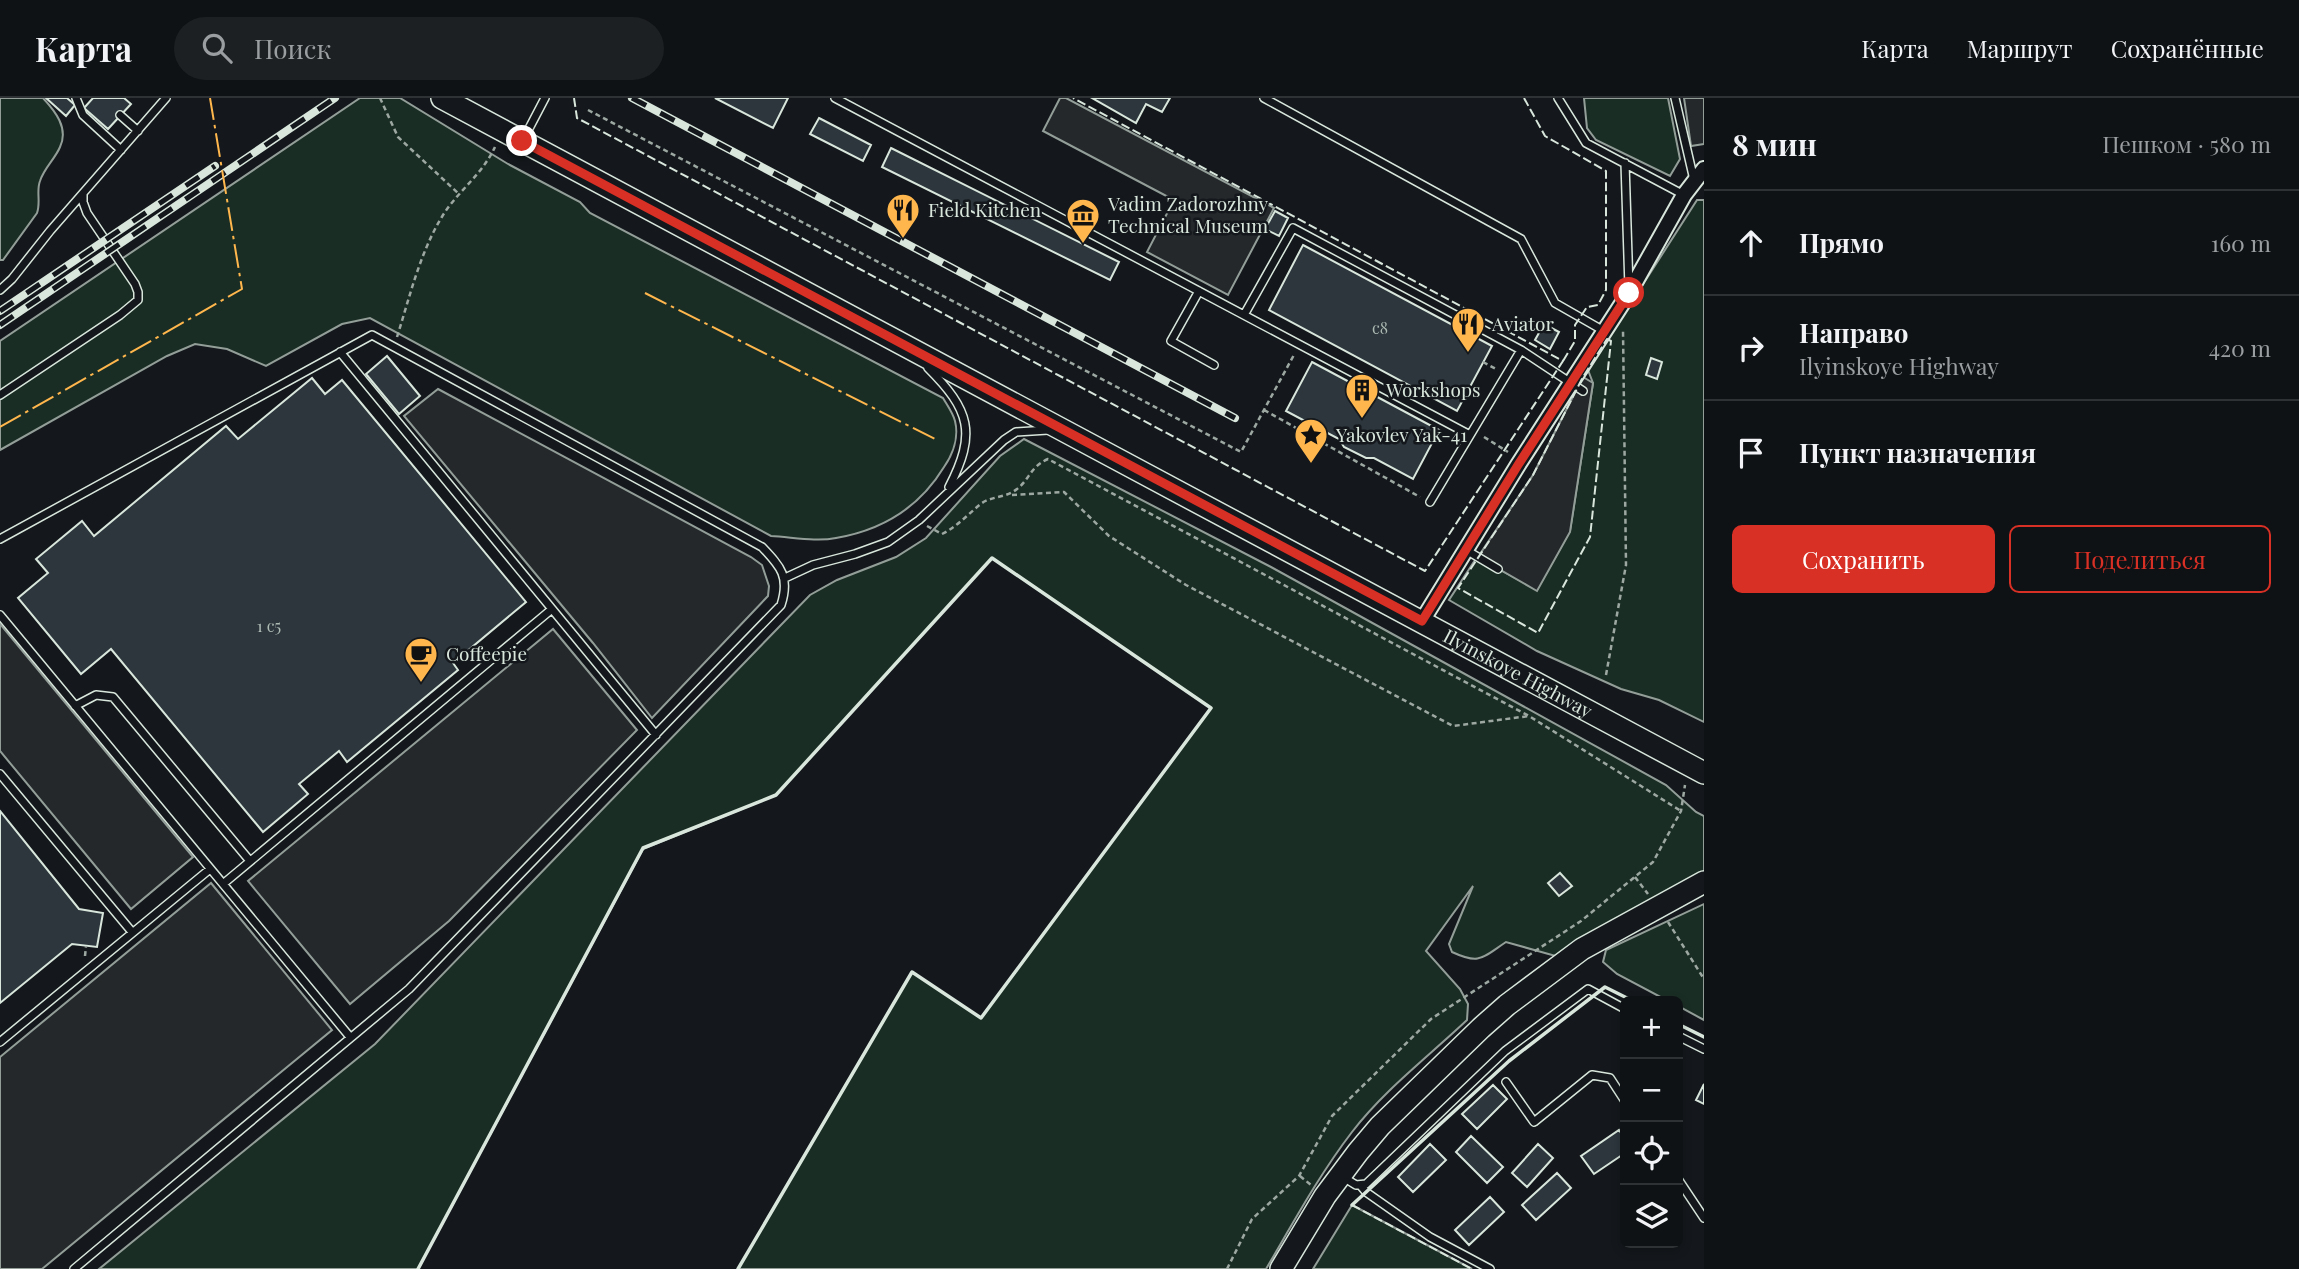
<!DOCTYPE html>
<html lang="ru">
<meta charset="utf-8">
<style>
body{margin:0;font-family:"Playfair Display",serif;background:#1d2022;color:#f1f3f6}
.controls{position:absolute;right:21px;bottom:21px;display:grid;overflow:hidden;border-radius:10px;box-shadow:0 4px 10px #0003}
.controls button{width:63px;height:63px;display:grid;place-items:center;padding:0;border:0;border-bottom:2px solid #2f3234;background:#0f1215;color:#f1f3f6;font:35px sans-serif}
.stop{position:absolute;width:21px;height:21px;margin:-16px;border:5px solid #d93025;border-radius:50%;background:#fff}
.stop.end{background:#d93025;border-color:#fff;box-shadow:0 2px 7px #0008}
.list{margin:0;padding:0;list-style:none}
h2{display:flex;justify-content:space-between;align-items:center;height:91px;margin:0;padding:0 28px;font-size:30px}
h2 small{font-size:23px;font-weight:400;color:#9b9ea0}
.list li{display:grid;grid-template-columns:46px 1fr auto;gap:21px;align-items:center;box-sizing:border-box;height:105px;padding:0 28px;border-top:2px solid #2f3234}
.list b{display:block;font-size:26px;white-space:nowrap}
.list p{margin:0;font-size:23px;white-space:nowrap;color:#9b9ea0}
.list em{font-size:23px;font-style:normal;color:#9b9ea0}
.actions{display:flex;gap:14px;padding:21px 28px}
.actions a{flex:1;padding:16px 0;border:2px solid #d93025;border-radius:10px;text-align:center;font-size:24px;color:#d93025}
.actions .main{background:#d93025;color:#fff}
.icon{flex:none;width:38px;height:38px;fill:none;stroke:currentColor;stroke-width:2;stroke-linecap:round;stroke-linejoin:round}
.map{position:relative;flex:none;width:1704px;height:1171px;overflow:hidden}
header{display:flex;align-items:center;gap:42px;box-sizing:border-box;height:98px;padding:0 35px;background:#0f1215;border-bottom:2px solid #2f3234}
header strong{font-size:33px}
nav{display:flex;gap:38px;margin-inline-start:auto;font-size:24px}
.search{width:490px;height:63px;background:#1d2022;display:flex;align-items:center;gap:18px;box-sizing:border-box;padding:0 24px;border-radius:38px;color:#9b9ea0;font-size:26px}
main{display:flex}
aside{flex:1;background:#0f1215}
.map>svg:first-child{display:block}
</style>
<header>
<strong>Карта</strong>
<div class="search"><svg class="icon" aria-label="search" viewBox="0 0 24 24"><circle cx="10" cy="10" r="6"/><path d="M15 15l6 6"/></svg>Поиск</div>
<nav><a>Карта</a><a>Маршрут</a><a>Сохранённые</a></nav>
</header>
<main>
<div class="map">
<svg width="1704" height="1171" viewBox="0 0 1704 1171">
<rect width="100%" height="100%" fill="#14181c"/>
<path fill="#1a2d24" stroke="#939e99" stroke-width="2" d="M0 0H43C55 13 69 30 60 49 55 61 44 70 40 83 36 93 41 104 37 115L3 162H0Z
M360 0H400L508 66 580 104 590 115 943 300C947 307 953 315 955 323 959 339 953 356 944 369 919 410 883 432 836 440 816 444 792 439 771 438L370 220 342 226 266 268 227 251 195 246 167 258 0 352V243Z
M1584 0H1668L1680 61 1670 78 1596 42 1587 30Z
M1697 102H1704V624L1659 602 1621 591 1537 553 1449 502 1477 459 1537 492 1570 433 1593 285 1588 272Z
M1024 341 1271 469 1666 687 1696 714 1704 718V775L1559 859 1506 844C1482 860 1480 867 1452 854L1449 846 1473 788 1426 853 1460 891 1468 906 1467 922C1429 958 1384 992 1352 1034 1319 1077 1293 1125 1266 1171H738L912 874 981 920 1211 610 992 460 776 697 643 751 418 1171H99L375 946 810 497 837 482 896 459 926 440 1000 358Z
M1704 806V922L1678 908V903H1668L1617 876 1603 864 1606 852Z
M1352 1107 1472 1171H1313Z"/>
<path fill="#24282b" stroke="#939e99" stroke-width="2" d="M1060 0H1066L1274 110 1228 197 1147 154 1174 102 1043 33Z
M1684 0H1704V46L1691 48Z
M1583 279 1593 285 1570 434 1537 493 1478 459 1533 377Z
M438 291 751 459 762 467 769 488 768 498 652 620 593 545 404 318Z
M0 526 193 759 131 811 0 653Z
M553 531 637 632 449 823 350 906 248 783Z
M211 785 332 932 42 1171H0V959Z"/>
<path fill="#2c363c" stroke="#d8e6dc" stroke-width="2" d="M46 0H67L75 7 66 18Z
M93 0H124L131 6 108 31 84 10Z
M715 0H788L773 30Z
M1092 0H1170L1162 14 1146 6 1136 25Z
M819 20 871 47 863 63 810 36Z
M891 50 1119 164 1110 182 882 69Z
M1275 113 1288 120 1279 138 1265 131Z
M1303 147 1492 248 1457 313 1269 212Z
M1544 226 1559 234 1550 251 1535 242Z
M387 258 420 298 399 316 366 276Z
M1651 260 1662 264 1657 281 1646 277Z
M1312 264 1439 332 1413 381 1374 360H1366L1344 349 1339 341 1286 313Z
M312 280 325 296 342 282 526 504 453 565 458 572 347 664 339 653 299 686 308 696 263 734 111 551 81 576 18 500 48 475 36 461 82 423 94 438 226 328 238 341Z
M0 713 79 811 103 815 97 849 72 846 0 905Z
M1560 775 1572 788 1559 798 1548 785Z
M1704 986V1006L1696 1002Z
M1493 987 1507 1001 1477 1031 1462 1016Z
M1619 1032 1625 1041V1055L1594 1076 1581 1058Z
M1471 1038 1503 1069 1487 1085 1456 1054Z
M1430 1046 1446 1062 1413 1094 1398 1079Z
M1538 1046 1553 1060 1527 1089 1512 1075Z
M1557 1075 1571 1090 1536 1122 1522 1107Z
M1490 1099 1504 1114 1469 1147 1455 1132Z"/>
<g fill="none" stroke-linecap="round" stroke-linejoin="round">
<defs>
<path id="lane" d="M76 0 83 17 121 52
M835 0 1470 337
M1264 0 1521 141 1555 205 1604 233
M1558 0 1586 45 1684 97
M1675 0 1694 82
M120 17 138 33
M523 42 545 0
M1625 65 1629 190
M0 192 12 181 50 133 166 0
M1199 193 1171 243 1214 267
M1244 217 1293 130 1521 252 1583 293
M340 254 552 511
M928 270C970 312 977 335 949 389
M0 297 120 217 138 202V194L135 186 87 115 83 104V96
M1430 404 1521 252
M0 441 372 237 762 449C781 469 790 479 781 507L409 891 74 1171
M1466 452 1498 471
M785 480 813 467 855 456 888 444 919 422 1004 342 1016 334 1048 332
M0 517 350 939
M75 608 96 597 113 599 250 763
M0 676 132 834
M223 786 552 511 656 637
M1678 938 1704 951
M0 944 210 771
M1506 984 1534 1024 1592 977 1610 980 1625 1003
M1343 1079 1356 1087 1366 1086 1505 953 1588 891 1625 911
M1678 1081 1704 1120
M1361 1088 1366 1094 1430 1139 1490 1171"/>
<path id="street" d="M1422 523 1518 367 1629 195 1684 97 1704 71"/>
<g id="secondary">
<path id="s1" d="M442 0 1704 675"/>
<path d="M1281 1171 1325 1098 1358 1054 1380 1028 1481 930 1507 907 1582 851 1704 784"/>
</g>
</defs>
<use href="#lane" stroke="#d8e6dc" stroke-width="10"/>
<use href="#street" stroke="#d8e6dc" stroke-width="18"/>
<use href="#secondary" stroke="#d8e6dc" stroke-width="24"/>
<path stroke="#9da8a2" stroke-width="2.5" stroke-dasharray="5 3.5" stroke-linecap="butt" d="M380 0 398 39 460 97
M588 12 1241 354 1295 255
M397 239C410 198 420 154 443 117 459 92 481 78 495 49
M1483 264 1496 271
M1264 312 1420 399
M1484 339 1508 354
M1012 397 1064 394 1109 438 1186 487 1453 628 1529 618
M927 428 942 436C958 428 968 416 982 405 992 398 1006 400 1017 391 1030 381 1030 369 1048 361L1529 618 1681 713
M1606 577 1626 467 1623 232
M1635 779 1648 796
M1668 824 1704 881
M85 858 86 848
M1300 1078 1311 1087
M1227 1171 1252 1121 1299 1078 1332 1018 1431 921 1581 823 1653 764 1681 713 1685 687"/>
<use href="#lane" stroke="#14181c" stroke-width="7"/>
<use href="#street" stroke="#14181c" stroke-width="14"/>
<use href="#secondary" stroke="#14181c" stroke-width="21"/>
<defs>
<path id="rail" d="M632 0 1235 320
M0 213 215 68
M0 227 335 0"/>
</defs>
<use href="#rail" stroke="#d8e6dc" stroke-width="8"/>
<use href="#rail" stroke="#14181c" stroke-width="5" stroke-dasharray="16" stroke-linecap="butt"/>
<path stroke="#d8e6dc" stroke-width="2" stroke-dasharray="9 3.5" stroke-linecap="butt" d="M574 0 577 20 1425 473 1563 263 1073 0
M1524 0 1545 38 1606 73V192L1598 207 1587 209 1575 227V243L1563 263
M1607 241 1611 243 1590 439 1538 535 1458 490 1533 377 1583 279Z
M1352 1107 1472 1171"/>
<path stroke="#d8e6dc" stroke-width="3.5" d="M1678 926 1704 939
M1352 1107 1509 963 1605 889 1633 903
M418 1171 643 750 776 697 992 460 1211 610 981 920 912 874 738 1171"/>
<path stroke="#ffb74d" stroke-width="2" stroke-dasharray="24 5 3.5 5" stroke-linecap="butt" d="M645 195 937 342
M0 329 242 191 210 0"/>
</g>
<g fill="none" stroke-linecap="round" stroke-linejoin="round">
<path stroke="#d93025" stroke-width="9" d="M522 43 1422 523 1518 367 1629 195"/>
</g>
<defs>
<symbol id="restaurant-pin" viewBox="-11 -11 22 30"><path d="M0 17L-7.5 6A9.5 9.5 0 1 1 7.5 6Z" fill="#ffb74d" stroke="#14181c"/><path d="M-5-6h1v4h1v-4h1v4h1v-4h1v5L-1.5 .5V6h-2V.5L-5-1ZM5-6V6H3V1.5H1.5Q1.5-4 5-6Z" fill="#111"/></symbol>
<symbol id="museum-pin" viewBox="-11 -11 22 30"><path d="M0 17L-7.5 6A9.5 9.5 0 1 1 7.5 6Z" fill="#ffb74d" stroke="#14181c"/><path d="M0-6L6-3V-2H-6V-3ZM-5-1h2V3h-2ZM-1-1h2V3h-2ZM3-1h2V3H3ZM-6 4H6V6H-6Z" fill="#111"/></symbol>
<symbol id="building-pin" viewBox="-11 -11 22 30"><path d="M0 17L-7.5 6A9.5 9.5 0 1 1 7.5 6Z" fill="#ffb74d" stroke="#14181c"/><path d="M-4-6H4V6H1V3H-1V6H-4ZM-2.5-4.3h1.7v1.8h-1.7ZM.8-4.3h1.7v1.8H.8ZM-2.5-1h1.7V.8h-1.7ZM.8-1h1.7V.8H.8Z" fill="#111"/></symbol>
<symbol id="sight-pin" viewBox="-11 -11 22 30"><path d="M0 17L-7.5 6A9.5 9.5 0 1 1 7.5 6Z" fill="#ffb74d" stroke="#14181c"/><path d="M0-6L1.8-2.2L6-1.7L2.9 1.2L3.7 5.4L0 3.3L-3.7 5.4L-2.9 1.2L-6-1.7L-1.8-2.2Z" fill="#111"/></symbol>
<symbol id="cafe-pin" viewBox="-11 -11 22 30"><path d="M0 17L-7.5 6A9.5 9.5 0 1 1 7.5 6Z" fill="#ffb74d" stroke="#14181c"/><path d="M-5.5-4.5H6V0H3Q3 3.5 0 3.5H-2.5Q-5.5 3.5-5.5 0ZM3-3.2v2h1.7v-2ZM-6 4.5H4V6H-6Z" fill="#111"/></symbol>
</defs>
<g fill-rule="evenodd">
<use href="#restaurant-pin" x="884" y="93" width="38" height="52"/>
<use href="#museum-pin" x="1064" y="98" width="38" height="52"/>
<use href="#restaurant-pin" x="1449" y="207" width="38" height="52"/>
<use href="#building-pin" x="1343" y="273" width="38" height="52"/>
<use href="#sight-pin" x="1292" y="318" width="38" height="52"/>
<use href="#cafe-pin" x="402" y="537" width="38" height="52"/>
</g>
<g text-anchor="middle" stroke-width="5" stroke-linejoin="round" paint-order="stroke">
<g font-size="16" fill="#adbab4">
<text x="1380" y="236">с8</text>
<text x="269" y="534">1 с5</text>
</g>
<g font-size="19" fill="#d8e6dc" stroke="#14181c" text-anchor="start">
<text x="1108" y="113">Vadim Zadorozhny<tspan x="1108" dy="22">Technical Museum</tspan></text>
<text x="928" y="119">Field Kitchen</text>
<text x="1492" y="233">Aviator</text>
<text x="1386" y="299">Workshops</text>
<text x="1336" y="344">Yakovlev Yak-41</text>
<text x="446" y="563">Coffeepie</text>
</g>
<g font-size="19" fill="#d8e6dc" stroke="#14181c">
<text dy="7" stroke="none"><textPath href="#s1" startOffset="1220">Ilyinskoye Highway</textPath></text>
</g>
</g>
</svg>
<div class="controls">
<button>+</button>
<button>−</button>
<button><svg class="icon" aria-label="locate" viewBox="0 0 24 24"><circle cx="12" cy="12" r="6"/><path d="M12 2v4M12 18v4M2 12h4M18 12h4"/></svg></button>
<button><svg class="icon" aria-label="layers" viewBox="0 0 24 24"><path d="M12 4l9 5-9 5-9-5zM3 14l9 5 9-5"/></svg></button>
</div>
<div class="stop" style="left:1629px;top:195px"></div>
<div class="stop end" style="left:522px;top:43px"></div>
</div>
<aside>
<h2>8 мин<small>Пешком · 580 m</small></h2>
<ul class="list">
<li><svg class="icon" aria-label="ahead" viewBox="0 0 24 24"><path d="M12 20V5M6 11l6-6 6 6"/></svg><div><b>Прямо</b></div><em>160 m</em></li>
<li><svg class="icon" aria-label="right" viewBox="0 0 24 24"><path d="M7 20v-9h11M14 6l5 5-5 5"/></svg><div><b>Направо</b><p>Ilyinskoye Highway</p></div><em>420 m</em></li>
<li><svg class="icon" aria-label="arrive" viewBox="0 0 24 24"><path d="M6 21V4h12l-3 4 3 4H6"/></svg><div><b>Пункт назначения</b></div></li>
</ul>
<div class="actions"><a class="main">Сохранить</a><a>Поделиться</a></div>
</aside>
</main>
